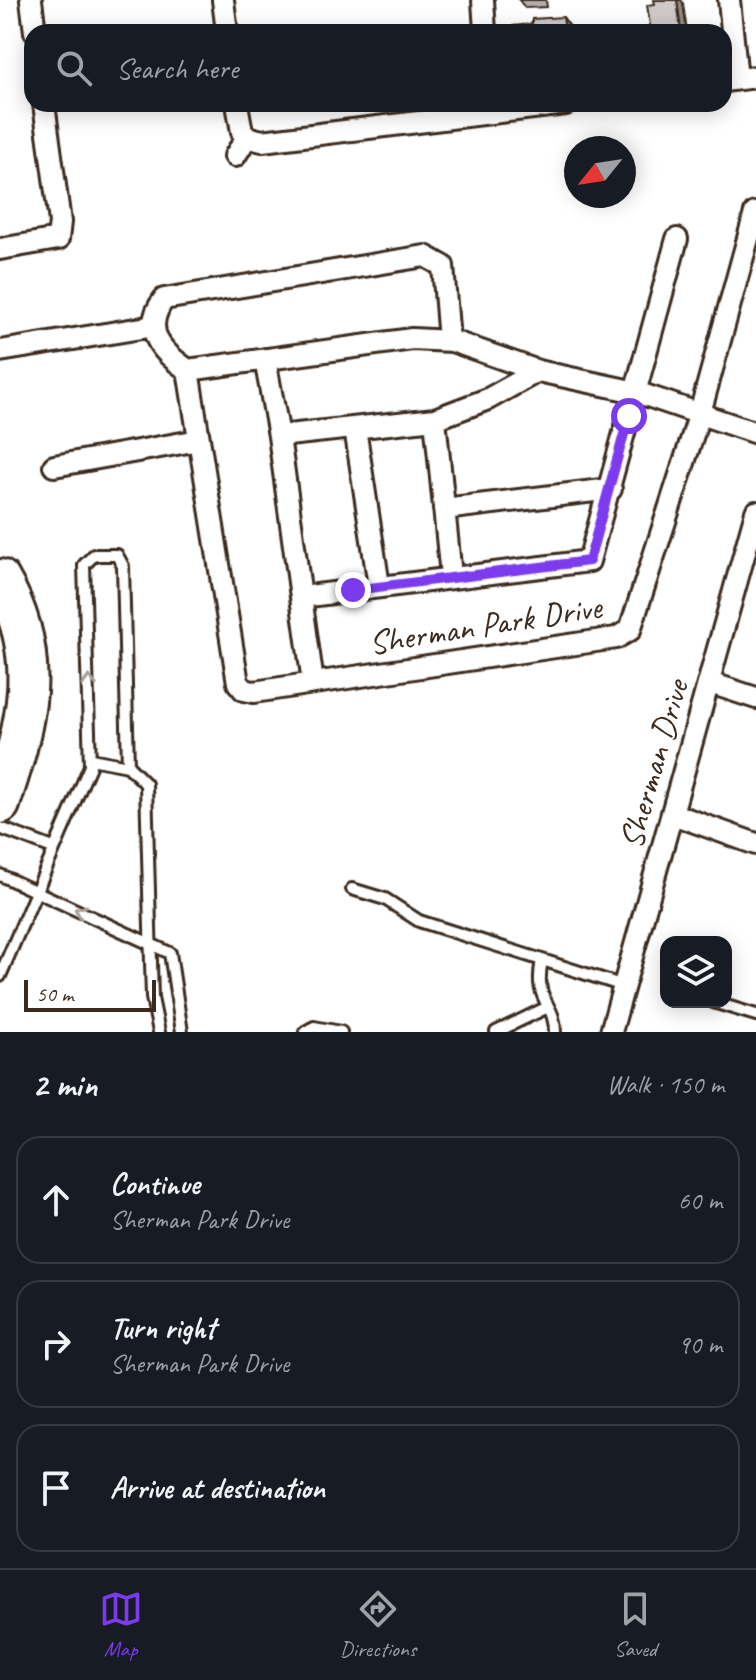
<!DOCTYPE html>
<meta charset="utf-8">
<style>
body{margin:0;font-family:Caveat,sans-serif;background:#20242c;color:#f1f3f6}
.controls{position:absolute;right:24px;bottom:24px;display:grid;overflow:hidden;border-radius:16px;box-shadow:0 4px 20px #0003}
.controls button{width:72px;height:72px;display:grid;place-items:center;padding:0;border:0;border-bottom:2px solid #363941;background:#171b24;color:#f1f3f6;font:40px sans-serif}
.compass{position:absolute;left:564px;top:136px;width:72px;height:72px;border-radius:50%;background:#171b24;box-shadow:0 4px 20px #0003;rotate:240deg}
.scale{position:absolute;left:24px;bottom:20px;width:132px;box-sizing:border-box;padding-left:8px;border:4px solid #3b2a1e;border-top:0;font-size:22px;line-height:28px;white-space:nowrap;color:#3b2a1e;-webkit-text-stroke:6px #fff;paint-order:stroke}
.stop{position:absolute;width:24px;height:24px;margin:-18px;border:6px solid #7c3aed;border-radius:50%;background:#fff}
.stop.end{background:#7c3aed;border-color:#fff;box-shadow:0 2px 8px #0008}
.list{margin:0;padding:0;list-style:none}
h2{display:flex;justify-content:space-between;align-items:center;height:104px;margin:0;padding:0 32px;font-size:34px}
h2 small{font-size:26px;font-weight:400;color:#9ea1a6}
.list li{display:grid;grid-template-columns:52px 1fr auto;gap:24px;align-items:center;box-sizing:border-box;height:128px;margin:0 16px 16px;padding:0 16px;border:2px solid #363941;border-radius:24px}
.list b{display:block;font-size:30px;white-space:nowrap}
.list p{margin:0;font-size:26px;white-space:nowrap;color:#9ea1a6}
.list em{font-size:26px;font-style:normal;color:#9ea1a6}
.icon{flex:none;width:44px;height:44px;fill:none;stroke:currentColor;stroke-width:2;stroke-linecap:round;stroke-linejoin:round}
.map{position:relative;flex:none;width:756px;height:1032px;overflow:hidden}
.search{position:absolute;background:#171b24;box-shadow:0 4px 20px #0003;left:24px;right:24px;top:24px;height:88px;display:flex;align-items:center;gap:20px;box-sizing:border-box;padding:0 28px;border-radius:24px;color:#9ea1a6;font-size:30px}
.sheet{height:536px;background:#171b24}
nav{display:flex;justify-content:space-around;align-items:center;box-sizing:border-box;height:112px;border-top:2px solid #363941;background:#171b24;font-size:22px;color:#9ea1a6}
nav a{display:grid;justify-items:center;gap:4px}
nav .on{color:#7c3aed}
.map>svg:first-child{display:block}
</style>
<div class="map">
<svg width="756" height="1032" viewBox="0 0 756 1032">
<rect width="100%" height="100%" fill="#fff"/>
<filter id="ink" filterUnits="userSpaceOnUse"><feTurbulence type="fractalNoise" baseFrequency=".0125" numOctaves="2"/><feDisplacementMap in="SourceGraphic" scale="16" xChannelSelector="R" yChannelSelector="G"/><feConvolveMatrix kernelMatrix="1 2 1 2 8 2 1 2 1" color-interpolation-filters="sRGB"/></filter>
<g filter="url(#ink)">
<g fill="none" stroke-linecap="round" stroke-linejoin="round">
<defs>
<path id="lane" d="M91 759 128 766 146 784 152 998 159 1032
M0 828 53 848
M0 875 170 953 182 1032
M352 889 385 899 419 921 624 986
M542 960C533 1003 555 1001 555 1032
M0 976 90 766 84 565 94 555H117L123 566 128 766
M713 1002 756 1015
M305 1032 314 1027 341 1032
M496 1032 548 1007"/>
<path id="street" d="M31 0 35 32
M223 0 227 32
M483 0 485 32
M729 0 737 79
M724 81 756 77
M237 104 242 132 247 137
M247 137 262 141 566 104
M235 156 247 137
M755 213 700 413 630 630 616 638 254 692 244 690 238 683 188 370 412 339 452 341 538 371 636 392 756 433
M0 249 58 239 60 222 44 104
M0 351 154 326
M265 359 279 436
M188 370C161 352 141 330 164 299L425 256 443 266 449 341
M538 371 488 399 435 419 279 436 301 597 589 561 677 239
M435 419 451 576
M355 428 379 586
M54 466 199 440
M444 509 611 489
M301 597 313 683
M710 683 756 698
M673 814 756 844
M611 1032 756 512"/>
<path id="highway" d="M0 579C46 657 26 725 0 804"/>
</defs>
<use href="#lane" stroke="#3b2a1e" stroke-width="16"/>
<use href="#street" stroke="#3b2a1e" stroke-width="26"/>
<use href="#highway" stroke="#3b2a1e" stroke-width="44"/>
<use href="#lane" stroke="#fff" stroke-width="10"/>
<use href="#street" stroke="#fff" stroke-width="20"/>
<use href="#highway" stroke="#fff" stroke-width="38"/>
</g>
<path fill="#b2aeab" stroke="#3b2a1e" stroke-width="2" d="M519 0H546L547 7 525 8Z"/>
<path fill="#918d8b" stroke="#3b2a1e" stroke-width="2" d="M677 0H681L683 3 687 32H681Z
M563 17 574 32H565Z"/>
<path fill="#cfcac7" stroke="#3b2a1e" stroke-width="2" d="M654 0H677L681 32H651L647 5 655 4Z
M563 17 565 32H513V26L532 24V19Z"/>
<defs><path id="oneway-chevron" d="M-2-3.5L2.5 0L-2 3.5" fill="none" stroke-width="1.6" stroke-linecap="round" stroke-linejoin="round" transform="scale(2)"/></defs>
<g stroke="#a79f9a">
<use href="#oneway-chevron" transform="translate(89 681) rotate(-92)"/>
<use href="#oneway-chevron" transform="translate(80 911) rotate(-156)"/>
</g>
</g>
<g fill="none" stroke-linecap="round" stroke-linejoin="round" filter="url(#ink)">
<path stroke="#7c3aed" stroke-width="10" d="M353 590 589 561 629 416"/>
</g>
<g text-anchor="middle" stroke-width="6" stroke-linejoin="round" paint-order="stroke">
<g font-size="34" fill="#3b2a1e" stroke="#fff">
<text transform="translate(485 624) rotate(-9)" y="12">Sherman Park Drive</text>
<text transform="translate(653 764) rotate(-74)" y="12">Sherman Drive</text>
</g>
</g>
</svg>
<div class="controls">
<button><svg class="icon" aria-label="layers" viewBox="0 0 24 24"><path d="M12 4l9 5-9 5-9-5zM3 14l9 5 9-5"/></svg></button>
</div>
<svg class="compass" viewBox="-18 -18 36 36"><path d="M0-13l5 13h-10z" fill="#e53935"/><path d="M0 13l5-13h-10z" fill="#9ea1a6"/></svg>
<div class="scale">50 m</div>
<div class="stop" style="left:629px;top:416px"></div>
<div class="stop end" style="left:353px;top:590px"></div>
<div class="search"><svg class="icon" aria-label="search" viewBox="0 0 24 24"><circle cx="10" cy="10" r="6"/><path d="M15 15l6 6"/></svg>Search here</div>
</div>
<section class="sheet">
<h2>2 min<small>Walk · 150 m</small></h2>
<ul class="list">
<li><svg class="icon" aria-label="ahead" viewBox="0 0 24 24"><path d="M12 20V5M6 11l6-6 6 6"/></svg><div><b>Continue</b><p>Sherman Park Drive</p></div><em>60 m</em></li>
<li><svg class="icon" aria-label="right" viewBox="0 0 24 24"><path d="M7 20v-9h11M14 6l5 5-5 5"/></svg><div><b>Turn right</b><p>Sherman Park Drive</p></div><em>90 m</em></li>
<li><svg class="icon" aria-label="arrive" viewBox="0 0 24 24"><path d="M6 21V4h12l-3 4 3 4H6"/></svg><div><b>Arrive at destination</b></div></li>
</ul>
</section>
<nav>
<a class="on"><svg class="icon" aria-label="map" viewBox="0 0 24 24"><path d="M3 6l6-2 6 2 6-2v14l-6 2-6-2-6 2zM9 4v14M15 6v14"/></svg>Map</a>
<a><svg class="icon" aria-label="directions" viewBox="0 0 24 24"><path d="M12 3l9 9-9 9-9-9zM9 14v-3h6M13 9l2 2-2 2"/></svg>Directions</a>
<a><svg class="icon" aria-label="saved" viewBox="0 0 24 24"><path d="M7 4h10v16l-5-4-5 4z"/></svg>Saved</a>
</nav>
